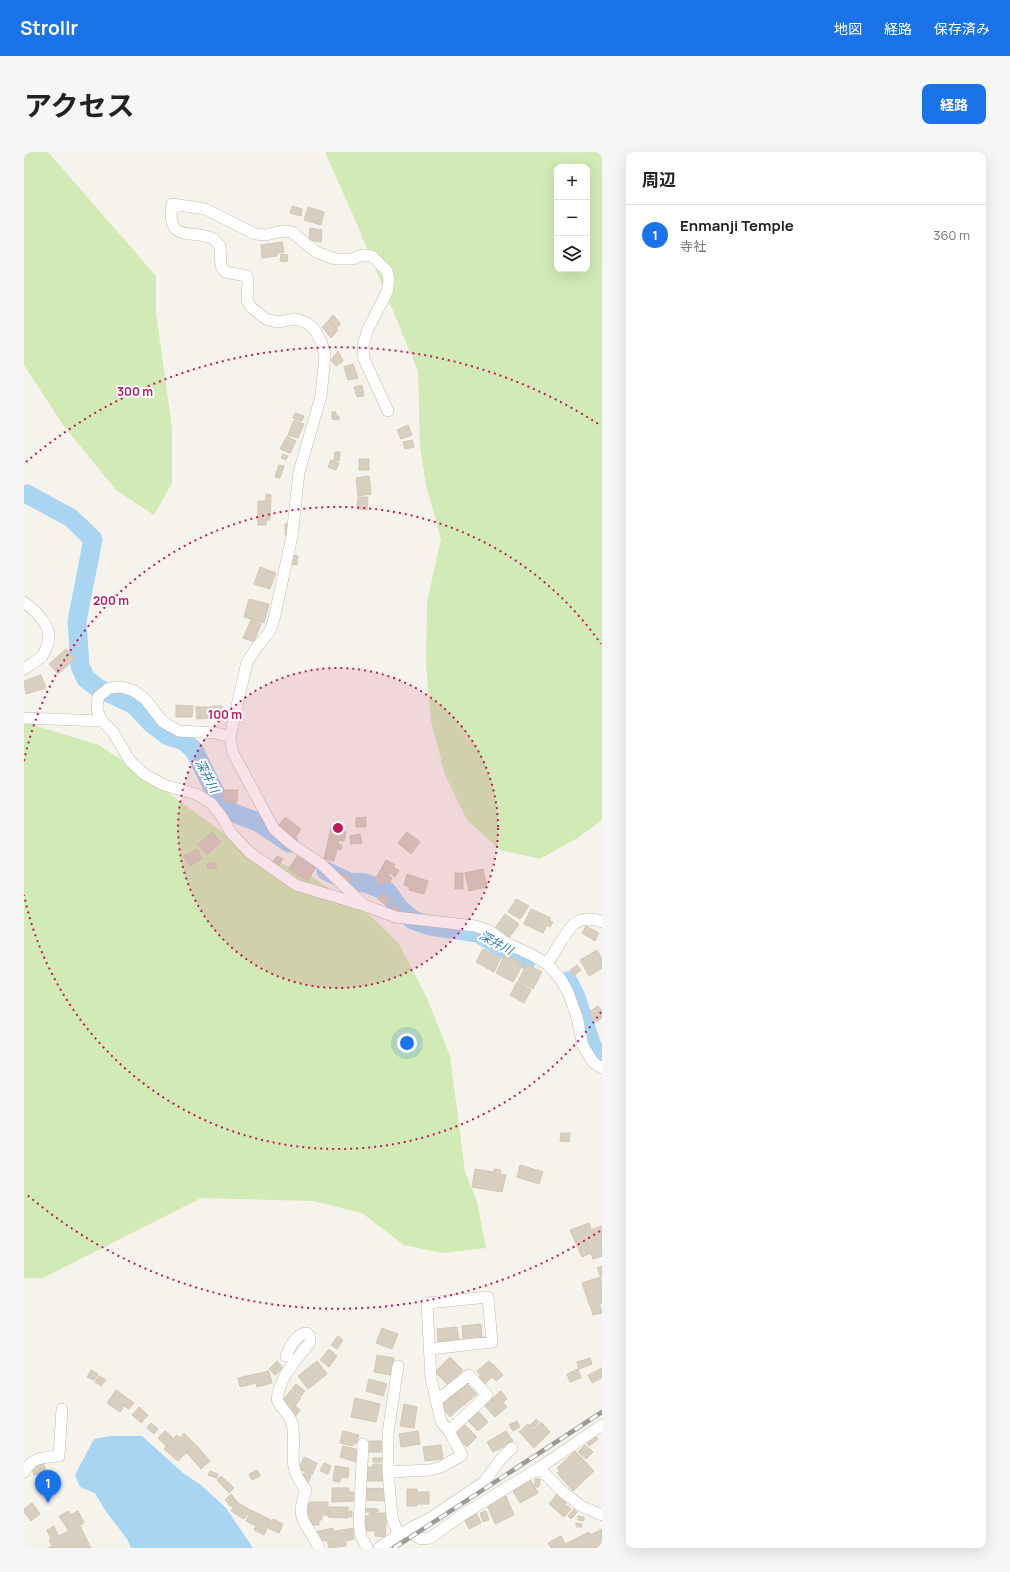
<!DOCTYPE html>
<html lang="ja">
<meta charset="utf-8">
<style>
body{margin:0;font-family:Manrope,"Noto Sans JP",sans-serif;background:#f6f6f6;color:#222}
.controls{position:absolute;right:12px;top:12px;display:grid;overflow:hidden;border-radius:8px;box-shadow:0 4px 16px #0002}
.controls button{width:36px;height:36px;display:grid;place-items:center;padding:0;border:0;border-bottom:1px solid #e0e0e0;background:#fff;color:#222;font:20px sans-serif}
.you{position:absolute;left:383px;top:891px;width:14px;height:14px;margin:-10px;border:3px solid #fff;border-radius:50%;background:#1a73e8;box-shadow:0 0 0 6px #1a73e833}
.badge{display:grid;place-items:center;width:26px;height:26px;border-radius:50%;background:#1a73e8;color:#fff;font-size:13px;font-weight:700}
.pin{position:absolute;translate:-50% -33px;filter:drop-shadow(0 1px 2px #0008)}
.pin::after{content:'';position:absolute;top:21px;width:14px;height:12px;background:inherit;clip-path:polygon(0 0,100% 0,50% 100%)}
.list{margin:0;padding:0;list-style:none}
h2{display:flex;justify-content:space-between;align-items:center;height:52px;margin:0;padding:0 16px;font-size:17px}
h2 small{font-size:13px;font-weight:400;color:#767676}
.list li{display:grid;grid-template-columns:26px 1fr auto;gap:12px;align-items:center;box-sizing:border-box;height:60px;padding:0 16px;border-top:1px solid #e0e0e0}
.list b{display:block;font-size:15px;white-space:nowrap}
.list p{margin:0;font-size:13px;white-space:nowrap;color:#767676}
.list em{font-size:13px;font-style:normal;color:#767676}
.icon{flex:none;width:22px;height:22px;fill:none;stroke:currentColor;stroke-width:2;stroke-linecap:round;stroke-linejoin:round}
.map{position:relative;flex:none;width:578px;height:1396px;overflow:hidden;border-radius:8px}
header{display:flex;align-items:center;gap:24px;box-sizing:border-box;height:56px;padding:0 20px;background:#1a73e8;color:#fff}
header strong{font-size:19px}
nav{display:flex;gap:22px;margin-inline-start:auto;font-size:14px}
.intro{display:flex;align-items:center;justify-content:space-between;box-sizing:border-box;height:96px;padding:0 24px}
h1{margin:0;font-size:28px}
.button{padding:10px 18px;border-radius:8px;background:#1a73e8;color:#fff;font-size:14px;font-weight:700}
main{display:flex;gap:24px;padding:0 24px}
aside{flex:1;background:#fff;border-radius:8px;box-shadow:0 4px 16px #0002}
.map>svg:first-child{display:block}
</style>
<header>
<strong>Strollr</strong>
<nav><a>地図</a><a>経路</a><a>保存済み</a></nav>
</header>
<div class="intro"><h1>アクセス</h1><a class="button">経路</a></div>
<main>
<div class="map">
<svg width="578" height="1396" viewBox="0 0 578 1396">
<rect width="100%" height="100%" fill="#f6f3ec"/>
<path fill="#d2eab5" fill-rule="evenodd" d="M0 0H24L132 124V160L148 276V331L130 363 92 338 39 273 0 213Z
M301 0H578V668L555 685 516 707 476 698 443 668 421 623 407 569 402 512 403 450 417 387 402 333 396 294 394 219 332 70ZM533 15H563V117H533Z
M0 570 75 593 123 625 223 698 284 722 349 766 375 792 403 846 426 904 441 1020 453 1049 462 1096 418 1101 380 1093 338 1061 289 1049 177 1046 19 1126H0Z"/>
<path fill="#a9d4f2" d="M87 1284H118L159 1321 177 1333 202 1356 229 1396H107L103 1387 81 1358 71 1341 56 1335 51 1323 70 1287Z"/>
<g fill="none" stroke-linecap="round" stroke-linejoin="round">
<path stroke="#a9d4f2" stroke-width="19" d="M3 342 47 366 69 387 53 469 56 514 62 527 74 536 110 553 128 572 144 584 160 589 170 598 193 644 207 660 234 670 265 691
M302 719 325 730 341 731 363 739 375 756 389 768 406 774 454 781 479 796 503 808
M544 829 552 845 568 894 578 910"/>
</g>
<path fill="#d8cfc1" stroke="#d3c7b4" d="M268 54 278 57 277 64 266 61Z
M284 55 300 60 297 73 280 68Z
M286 76 298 78 297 90 285 88Z
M258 90 260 100 253 101V104L238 106 237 93Z
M257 102 264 103 263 110 256 109Z
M309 163 317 172 312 176 305 168Z
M305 168 314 178 307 186 298 175Z
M314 199 319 209 312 214 307 208Z
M329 212 334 226 324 228 320 215Z
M338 233 340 244 333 245 330 235Z
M308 260H312V264H315V268L308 267Z
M271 261 280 264 278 269 269 266Z
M270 268 280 272 274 286 264 283Z
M384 273 388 283 377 287 373 278Z
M263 284 272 289 266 301 256 297Z
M388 288 390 295 381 297 379 290Z
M311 300H316L315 309 310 308Z
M259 302 264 304 262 308 257 306Z
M335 307H345V318H335Z
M307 308 315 311 312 318 304 315Z
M255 313 260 314 256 326 251 325Z
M345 324 347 342 334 344 332 326Z
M242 342 247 343 246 368H242V373H234V349H242Z
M334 345H344L343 358 333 357Z
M261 372H265V383H261Z
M268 403 274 404 273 413 267 412Z
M236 415 252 421 246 437 230 432Z
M225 447 245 452 240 471 220 465Z
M227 468 237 472 230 490 219 486Z
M42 497 51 507 34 522 25 512Z
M17 523 22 536 2 542 0 529Z
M152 553 169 554 168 565H152Z
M189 554H198V564H189Z
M172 555H187L188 566 173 567Z
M199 638H214L213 650H199Z
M261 665 277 677 270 687 254 675Z
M342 665V675H332V666Z
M307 676 322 680 320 689 315 688 314 692 318 693 317 698 313 697 310 709 300 707Z
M188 680 197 690 183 703 174 693Z
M383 680 396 690 387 702 374 691Z
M336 682 338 691 327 692 326 684Z
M173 697 178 707 166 714 160 704Z
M253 704 259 707 255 713 249 710Z
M273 704 277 707 278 705 293 714 283 729 265 717Z
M362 708 371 713 369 715 375 718 371 725 366 721 364 723 368 726 366 730 362 728 359 733 351 728Z
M184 711H192V717L183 716Z
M459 717 463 735 445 739 441 721Z
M319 721 327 726 323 732 315 726Z
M431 721H439V737H431Z
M383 722 404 729 400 742 385 738 386 735 380 733Z
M359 742 366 748 362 753 354 747Z
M492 747 505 754 496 767 484 760Z
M369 753 376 759 374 762 367 755Z
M507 757 527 766 525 768 529 770 526 775 523 773 519 781 500 772Z
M481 762 495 772 485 786 471 776Z
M562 774 575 781 571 789 558 781Z
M459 797 477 806 470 820 452 810Z
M573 798 578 807V816L565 824 556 808Z
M481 803 499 812 489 830 472 821Z
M503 812 518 820 509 837 494 829Z
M553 813 557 818 550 824 546 818Z
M493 830 507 838 500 851 486 843Z
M574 854 578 859V866L572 870 565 860Z
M537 981H546L545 990 536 989Z
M496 1013 519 1020 515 1032 493 1025Z
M451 1017 470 1020V1017L477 1018 476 1022 482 1023 478 1040 448 1035Z
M565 1071 567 1078 577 1074 578 1076V1104L569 1107 567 1101 558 1105 546 1078Z
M578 1114V1125H577L573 1116Z
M576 1125 578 1133V1151L566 1155 558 1131Z
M576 1153 578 1161 569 1163 567 1156Z
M457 1172 458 1187 439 1188 438 1174Z
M433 1175 435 1188 414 1190 413 1177Z
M358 1176 374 1182 368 1197 352 1191Z
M314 1184 319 1188 313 1197 307 1193Z
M305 1197 313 1204 305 1215 296 1208Z
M353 1203 370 1206 367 1223 350 1220Z
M426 1205 439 1218 424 1233 411 1220Z
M566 1206 568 1212 555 1217 553 1210Z
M253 1209 259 1216 251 1223 245 1217Z
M293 1209 303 1222 284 1237 274 1224Z
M465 1209 468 1212 456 1223 453 1219Z
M469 1212 479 1223 472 1229 468 1225 461 1232 454 1226Z
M578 1216V1226L568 1231 564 1223Z
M554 1217 557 1226 546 1230 543 1222Z
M67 1218 74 1222 70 1228 63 1225Z
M245 1219 248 1231 233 1235 232 1231 216 1235 214 1226Z
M75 1224 82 1228 77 1234 71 1230Z
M345 1227 363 1232 359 1244 342 1239Z
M272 1232 281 1239 277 1244 268 1237Z
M443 1232 453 1242 440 1253 431 1242Z
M92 1238 110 1251 105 1257 100 1254 96 1260 83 1251Z
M267 1238 277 1246 271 1254 276 1258 270 1266 257 1251Z
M477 1239 483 1247 479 1250 483 1255 471 1265 460 1253Z
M430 1242 439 1253 426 1265 417 1254Z
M331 1246 356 1252 352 1270 327 1265Z
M380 1252 393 1255 390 1276 376 1274Z
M115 1255 124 1263 117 1271 108 1263Z
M454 1259 464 1270 454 1279 444 1269Z
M512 1267 515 1270 509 1276 506 1273Z
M493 1269 496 1275 489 1279 485 1273Z
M517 1270 526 1280 510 1296 495 1280 504 1272 509 1278Z
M127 1271 134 1277 130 1282 123 1276Z
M440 1272 453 1285 443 1295 430 1282Z
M141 1279 149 1286 142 1294 134 1286Z
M319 1279 335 1283 332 1292 329 1291V1294L316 1291Z
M394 1279 396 1292 377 1295 375 1282Z
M482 1279 489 1289 487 1290 489 1293 480 1298 479 1295 469 1300 463 1290Z
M160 1281 171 1292 154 1309 140 1297 153 1283 156 1286Z
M570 1283 574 1287 565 1294 562 1289Z
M345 1289H359V1300H344Z
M172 1293 186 1309 177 1317 163 1301Z
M417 1293 419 1307 401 1309 399 1295Z
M561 1293 569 1300 562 1307 554 1300Z
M319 1294 335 1298 332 1310 316 1305Z
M551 1299 570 1319 549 1339 533 1321 536 1319 533 1316Z
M280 1305 293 1311 288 1323 275 1317Z
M349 1306H360V1310H349Z
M19 1310 22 1319 10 1323 7 1314Z
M300 1311 307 1314 304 1322 296 1319Z
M349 1312H360V1329H342L343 1315H349Z
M311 1314 325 1316 324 1326 317 1325 316 1330 309 1329Z
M233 1318 236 1324 228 1328 225 1322Z
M186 1319 194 1322 193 1326 184 1323Z
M280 1321 287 1324 284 1331 277 1328Z
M197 1324 210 1336 205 1341 193 1328Z
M506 1327 514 1341 496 1351 488 1337Z
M511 1327H516L515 1335H511Z
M308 1336H325V1340H330V1349L308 1350Z
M341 1336 362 1337V1349L341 1348Z
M383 1337H393V1340H405V1352H393V1354H383Z
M207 1342 210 1345 204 1351 201 1348Z
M533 1342 542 1350 541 1352 547 1357 540 1365 525 1352Z
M482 1344 490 1363 471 1372 463 1353Z
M210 1346 213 1349 208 1355 204 1352Z
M213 1350 226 1358 220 1367 207 1359Z
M286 1350H304V1363H298V1368H295V1373H286V1366H281V1352H286Z
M8 1351 16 1362 7 1369 0 1360V1357Z
M305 1355H324V1366L304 1365Z
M339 1356 354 1357V1360H339Z
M550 1357 553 1360 547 1367 544 1364Z
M227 1358 247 1368 240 1383 230 1378 232 1374 222 1369Z
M45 1359 46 1363 54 1359 60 1371 51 1375 56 1374 67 1396H24L28 1394 25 1388 27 1387 23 1378 30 1374 34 1384 45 1379 35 1364Z
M325 1359H328V1365H325Z
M462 1359 465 1368 459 1370 456 1361Z
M452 1360 457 1371 445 1377 440 1366Z
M345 1361H363L361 1385 351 1384V1379H343V1377L339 1376V1364H345Z
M554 1364 560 1365V1369L554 1368Z
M249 1367 259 1372 255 1381 244 1376Z
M552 1371 558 1372V1375H552Z
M309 1376 312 1390 304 1392 303 1388 294 1390 291 1380Z
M329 1376 330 1387 322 1389V1394L314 1395 311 1379Z
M578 1377V1396H527L524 1391 537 1384 541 1392 565 1380 566 1383Z
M312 1391 313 1396H305L304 1392Z"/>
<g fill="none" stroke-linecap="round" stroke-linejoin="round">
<defs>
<path id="minor" d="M364 259 340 207 339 193 344 177 363 140 365 128 363 119 348 104 339 103 328 107H311L292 100 268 80 258 79 242 83 231 82 181 57 148 52C142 93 168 76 190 87 192 89 194 92 196 94L197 114 201 120 223 124 224 131 223 148 227 155 242 167 253 170 272 167 283 171 291 178 298 192 301 204 297 244 275 320 268 384 250 467 246 479 233 495 223 510 206 585 192 581 155 579 139 570 121 547 110 539 98 535 85 536 74 545 73 558 78 569 89 580 106 609 120 622 140 633 172 642 187 651 198 665 207 681 225 700 272 733 342 754 372 765 451 774 466 779 482 791 508 803 523 812 536 826 544 840 553 865 559 894 569 910 578 916
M0 450C14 461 32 477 22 496 21 499 20 502 18 504 13 509 6 513 0 517
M0 566 78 569
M206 585 209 601 250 677 266 691 297 712 339 752
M523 812C529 803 543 778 550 772 557 766 571 766 578 770
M406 1197 468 1190 464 1145 403 1151 407 1226 416 1265 418 1271 425 1279
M262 1204C267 1194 271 1182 283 1181L286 1184V1190C270 1212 258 1220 253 1247 256 1256 266 1262 268 1271 274 1299 260 1311 282 1338 270 1370 283 1369 295 1396
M374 1214 364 1281V1320L407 1318 417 1315 438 1303 425 1279 463 1243 445 1223 417 1245 412 1247
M339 1292 335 1371 337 1384 343 1396
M515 1316 540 1341 557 1354 578 1363
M0 1320C9 1304 19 1306 35 1304L38 1257
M364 1320 368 1365 374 1383
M383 1379 397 1387 406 1386 438 1363 515 1316 578 1273
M355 1396 374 1383 408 1365 460 1330 477 1307 488 1296"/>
</defs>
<use href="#minor" stroke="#c2bbae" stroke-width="12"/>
<use href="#minor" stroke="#fff" stroke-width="11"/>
<defs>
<path id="rail" d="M370 1396 578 1260"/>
</defs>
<use href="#rail" stroke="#9a9a9a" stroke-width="4.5"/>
<use href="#rail" stroke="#fff" stroke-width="3" stroke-dasharray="9" stroke-linecap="butt"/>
</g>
<circle cx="314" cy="676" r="160" fill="#c2185b" fill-opacity=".12"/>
<g fill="none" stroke="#c2185b" stroke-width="2" stroke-dasharray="2 4">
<circle cx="314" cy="676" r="160"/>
<path d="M577 860A321 321 0 0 1 0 743M0 609A321 321 0 0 1 577 492"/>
<path d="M576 1079A481 481 0 0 1 2 1042M2 310A481 481 0 0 1 576 273"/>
</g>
<g text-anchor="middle" stroke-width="4" stroke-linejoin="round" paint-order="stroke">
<g font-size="12" font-style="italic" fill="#2e7ab2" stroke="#fff">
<text transform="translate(183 624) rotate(62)" y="4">深井川</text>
<text transform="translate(472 791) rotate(28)" y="4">深井川</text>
</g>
</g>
<circle cx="314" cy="676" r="6" fill="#c2185b" stroke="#fff" stroke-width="2"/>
<g font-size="12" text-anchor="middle" font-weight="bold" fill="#c2185b" stroke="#fff" stroke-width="4" stroke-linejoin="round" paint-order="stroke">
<text x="111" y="244">300 m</text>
<text x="87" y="453">200 m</text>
<text x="201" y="567">100 m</text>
</g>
</svg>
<div class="controls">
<button>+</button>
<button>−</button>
<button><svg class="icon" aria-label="layers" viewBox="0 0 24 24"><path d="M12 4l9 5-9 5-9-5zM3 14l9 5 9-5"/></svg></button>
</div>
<div class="you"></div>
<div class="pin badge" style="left:24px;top:1351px">1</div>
</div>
<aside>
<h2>周辺<small></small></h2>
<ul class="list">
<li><span class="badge">1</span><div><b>Enmanji Temple</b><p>寺社</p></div><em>360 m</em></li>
</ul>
</aside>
</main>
